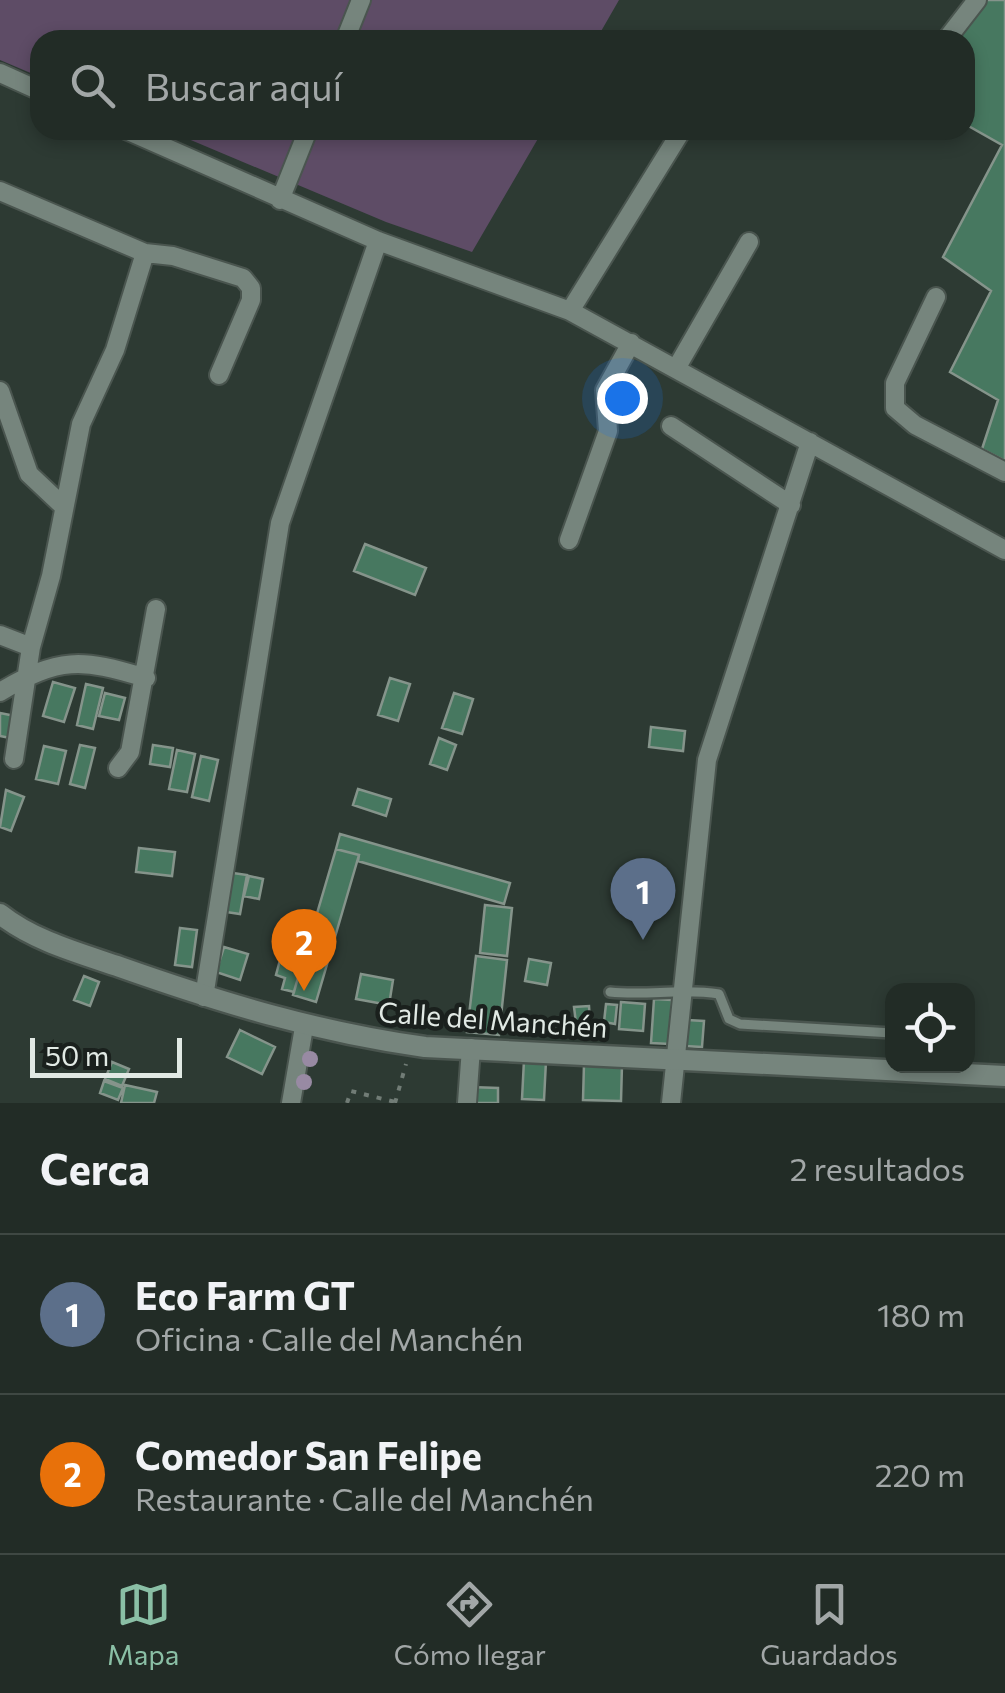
<!DOCTYPE html>
<html lang="es">
<meta charset="utf-8">
<style>
body{margin:0;font-family:Commissioner,sans-serif;background:#2e3832;color:#f1f3f6}
.controls{position:absolute;right:30px;bottom:30px;display:grid;overflow:hidden;border-radius:20px;box-shadow:0 5px 15px #0003}
.controls button{width:90px;height:90px;display:grid;place-items:center;padding:0;border:0;border-bottom:2px solid #3f4843;background:#222c26;color:#f1f3f6;font:50px sans-serif}
.scale{position:absolute;left:30px;bottom:25px;width:152px;box-sizing:border-box;padding-left:10px;border:5px solid #e1e9e4;border-top:0;font-size:28px;line-height:35px;white-space:nowrap;color:#e1e9e4;-webkit-text-stroke:8px #1a201d;paint-order:stroke}
.you{position:absolute;left:622px;top:398px;width:35px;height:35px;margin:-25px;border:8px solid #fff;border-radius:50%;background:#1a73e8;box-shadow:0 0 0 15px #1a73e833}
.badge{display:grid;place-items:center;width:65px;height:65px;border-radius:50%;background:#8abfa5;color:#fff;font-size:32px;font-weight:700}
.pin{position:absolute;translate:-50% -82px;filter:drop-shadow(0 2px 5px #0008)}
.pin::after{content:'';position:absolute;top:52px;width:35px;height:30px;background:inherit;clip-path:polygon(0 0,100% 0,50% 100%)}
.list{margin:0;padding:0;list-style:none}
h2{display:flex;justify-content:space-between;align-items:center;height:130px;margin:0;padding:0 40px;font-size:42px}
h2 small{font-size:32px;font-weight:400;color:#a2a7a7}
.list li{display:grid;grid-template-columns:65px 1fr auto;gap:30px;align-items:center;box-sizing:border-box;height:160px;padding:0 40px;border-top:2px solid #3f4843}
.list b{display:block;font-size:38px;white-space:nowrap}
.list p{margin:0;font-size:32px;white-space:nowrap;color:#a2a7a7}
.list em{font-size:32px;font-style:normal;color:#a2a7a7}
.icon{flex:none;width:55px;height:55px;fill:none;stroke:currentColor;stroke-width:2;stroke-linecap:round;stroke-linejoin:round}
.map{position:relative;flex:none;width:1005px;height:1103px;overflow:hidden}
.search{position:absolute;background:#222c26;box-shadow:0 5px 15px #0003;left:30px;right:30px;top:30px;height:110px;display:flex;align-items:center;gap:25px;box-sizing:border-box;padding:0 35px;border-radius:30px;color:#a2a7a7;font-size:38px}
.sheet{height:450px;background:#222c26}
nav{display:flex;justify-content:space-around;align-items:center;box-sizing:border-box;height:140px;border-top:2px solid #3f4843;background:#222c26;font-size:28px;color:#a2a7a7}
nav a{display:grid;justify-items:center;gap:5px}
nav .on{color:#8abfa5}
.map>svg:first-child{display:block}
</style>
<div class="map">
<svg width="1005" height="1103" viewBox="0 0 1005 1103">
<rect width="100%" height="100%" fill="#2d3a33"/>
<path fill="#5e4c66" d="M0 0H619L596 40H40V77L0 60Z
M167 130H543L472 252 386 222Z"/>
<path fill="#477860" stroke="#85948b" stroke-width="2.5" d="M980 0H1005V461L982 449 998 400 950 372 991 291 943 257 1002 145 965 124V40H949Z
M365 544 426 568 415 595 354 571Z
M390 678 410 684 398 721 378 715Z
M53 682 75 688 64 722 43 716Z
M86 684 103 688 93 729 77 725Z
M105 693 125 698 119 720 99 716Z
M454 693 473 699 462 734 442 728Z
M0 713 15 716 10 738 0 736Z
M651 727 685 731 683 751 649 747Z
M439 738 456 745 447 770 430 764Z
M80 745 95 748 85 788 70 784Z
M153 745 173 748 170 767 150 764Z
M44 746 66 751 58 784 36 779Z
M177 750 195 754 187 792 169 789Z
M201 756 218 760 209 801 192 797Z
M358 789 391 799 386 816 353 805Z
M6 790 24 797 11 831 0 827Z
M340 834 510 883 504 904 358 861 359 855 336 849Z
M139 848 175 852 172 876 136 872Z
M336 849 359 855 316 1002 293 995Z
M233 873 247 875 240 914 226 912Z
M249 876 263 879 259 899 244 896Z
M643 884 671 888 668 908 641 904Z
M485 905 512 908 507 956 480 953Z
M180 928 197 930 192 967 175 965Z
M303 933 310 935 294 992 282 989 285 978 276 975 280 960 294 964Z
M224 947 248 954 240 980 216 972Z
M476 956 507 960 499 1035 467 1032Z
M529 959 551 963 547 985 525 981Z
M361 974 393 980 389 1005 356 999Z
M84 976 99 982 90 1006 74 1000Z
M654 999 672 1000 670 1044 651 1043Z
M621 1002 645 1004 643 1031 619 1029Z
M606 1004 617 1005 615 1024 604 1022Z
M589 1006 590 1022 576 1023 574 1007Z
M687 1020 704 1021 702 1047 685 1046Z
M240 1030 275 1047 262 1074 227 1057Z
M524 1060 546 1061 544 1100 522 1099Z
M112 1062 129 1069 122 1086 105 1079Z
M584 1064 622 1065 621 1101 583 1100Z
M104 1081 123 1088 118 1100 100 1093Z
M125 1085 157 1092 154 1103H121Z
M470 1087 498 1088V1103H469Z"/>
<g fill="none" stroke-linecap="round" stroke-linejoin="round">
<defs>
<path id="service" d="M610 992C647 996 682 988 719 994L729 1019 740 1024 892 1033"/>
<path id="minor" d="M345 40 361 0
M946 40 977 0
M0 73 40 91
M126 130 378 241 570 311 1005 550
M0 191 145 253 173 256 243 278 251 288V300L219 375
M280 200 308 130
M936 297 895 383V408L915 425 1005 472
M570 311 682 130
M677 367 749 242
M0 391 29 474 63 506
M671 426 791 505
M569 540 608 431 605 390 631 343
M0 635 31 647
M0 692C59 657 81 658 146 678
M14 759 31 647 51 576 81 424 115 350 145 253
M118 768 130 752 156 609
M204 997 280 523 378 241
M291 1103 304 1027
M467 1103 471 1048
M671 1103 707 760 810 442"/>
<path id="tertiary" d="M0 914C34 941 79 953 120 967 222 1003 317 1032 425 1047L1005 1076"/>
</defs>
<use href="#service" stroke="#4a554f" stroke-width="14"/>
<use href="#minor" stroke="#4a554f" stroke-width="22"/>
<use href="#tertiary" stroke="#4a554f" stroke-width="25"/>
<path stroke="#717c76" stroke-width="4" stroke-dasharray="5 8" stroke-linecap="butt" d="M347 1103 351 1091 399 1103
M395 1103 406 1064"/>
<use href="#service" stroke="#76857d" stroke-width="9"/>
<use href="#minor" stroke="#76857d" stroke-width="18"/>
<use href="#tertiary" stroke="#76857d" stroke-width="20"/>
</g>
<g fill="#988aa3">
<circle cx="310" cy="1059" r="8"/>
<circle cx="304" cy="1082" r="8"/>
</g>
<g text-anchor="middle" stroke-width="9" stroke-linejoin="round" paint-order="stroke">
<g font-size="28" fill="#e1e9e4" stroke="#1a201d">
<text transform="translate(493 1020) rotate(4)" y="10">Calle del Manchén</text>
</g>
</g>
</svg>
<div class="controls">
<button><svg class="icon" aria-label="locate" viewBox="0 0 24 24"><circle cx="12" cy="12" r="6"/><path d="M12 2v4M12 18v4M2 12h4M18 12h4"/></svg></button>
</div>
<div class="scale">50 m</div>
<div class="you"></div>
<div class="pin badge" style="left:643px;top:940px;background:#5c6f8a">1</div>
<div class="pin badge" style="left:304px;top:991px;background:#e8710a">2</div>
<div class="search"><svg class="icon" aria-label="search" viewBox="0 0 24 24"><circle cx="10" cy="10" r="6"/><path d="M15 15l6 6"/></svg>Buscar aquí</div>
</div>
<section class="sheet">
<h2>Cerca<small>2 resultados</small></h2>
<ul class="list">
<li><span class="badge" style="background:#5c6f8a">1</span><div><b>Eco Farm GT</b><p>Oficina · Calle del Manchén</p></div><em>180 m</em></li>
<li><span class="badge" style="background:#e8710a">2</span><div><b>Comedor San Felipe</b><p>Restaurante · Calle del Manchén</p></div><em>220 m</em></li>
</ul>
</section>
<nav>
<a class="on"><svg class="icon" aria-label="map" viewBox="0 0 24 24"><path d="M3 6l6-2 6 2 6-2v14l-6 2-6-2-6 2zM9 4v14M15 6v14"/></svg>Mapa</a>
<a><svg class="icon" aria-label="directions" viewBox="0 0 24 24"><path d="M12 3l9 9-9 9-9-9zM9 14v-3h6M13 9l2 2-2 2"/></svg>Cómo llegar</a>
<a><svg class="icon" aria-label="saved" viewBox="0 0 24 24"><path d="M7 4h10v16l-5-4-5 4z"/></svg>Guardados</a>
</nav>
